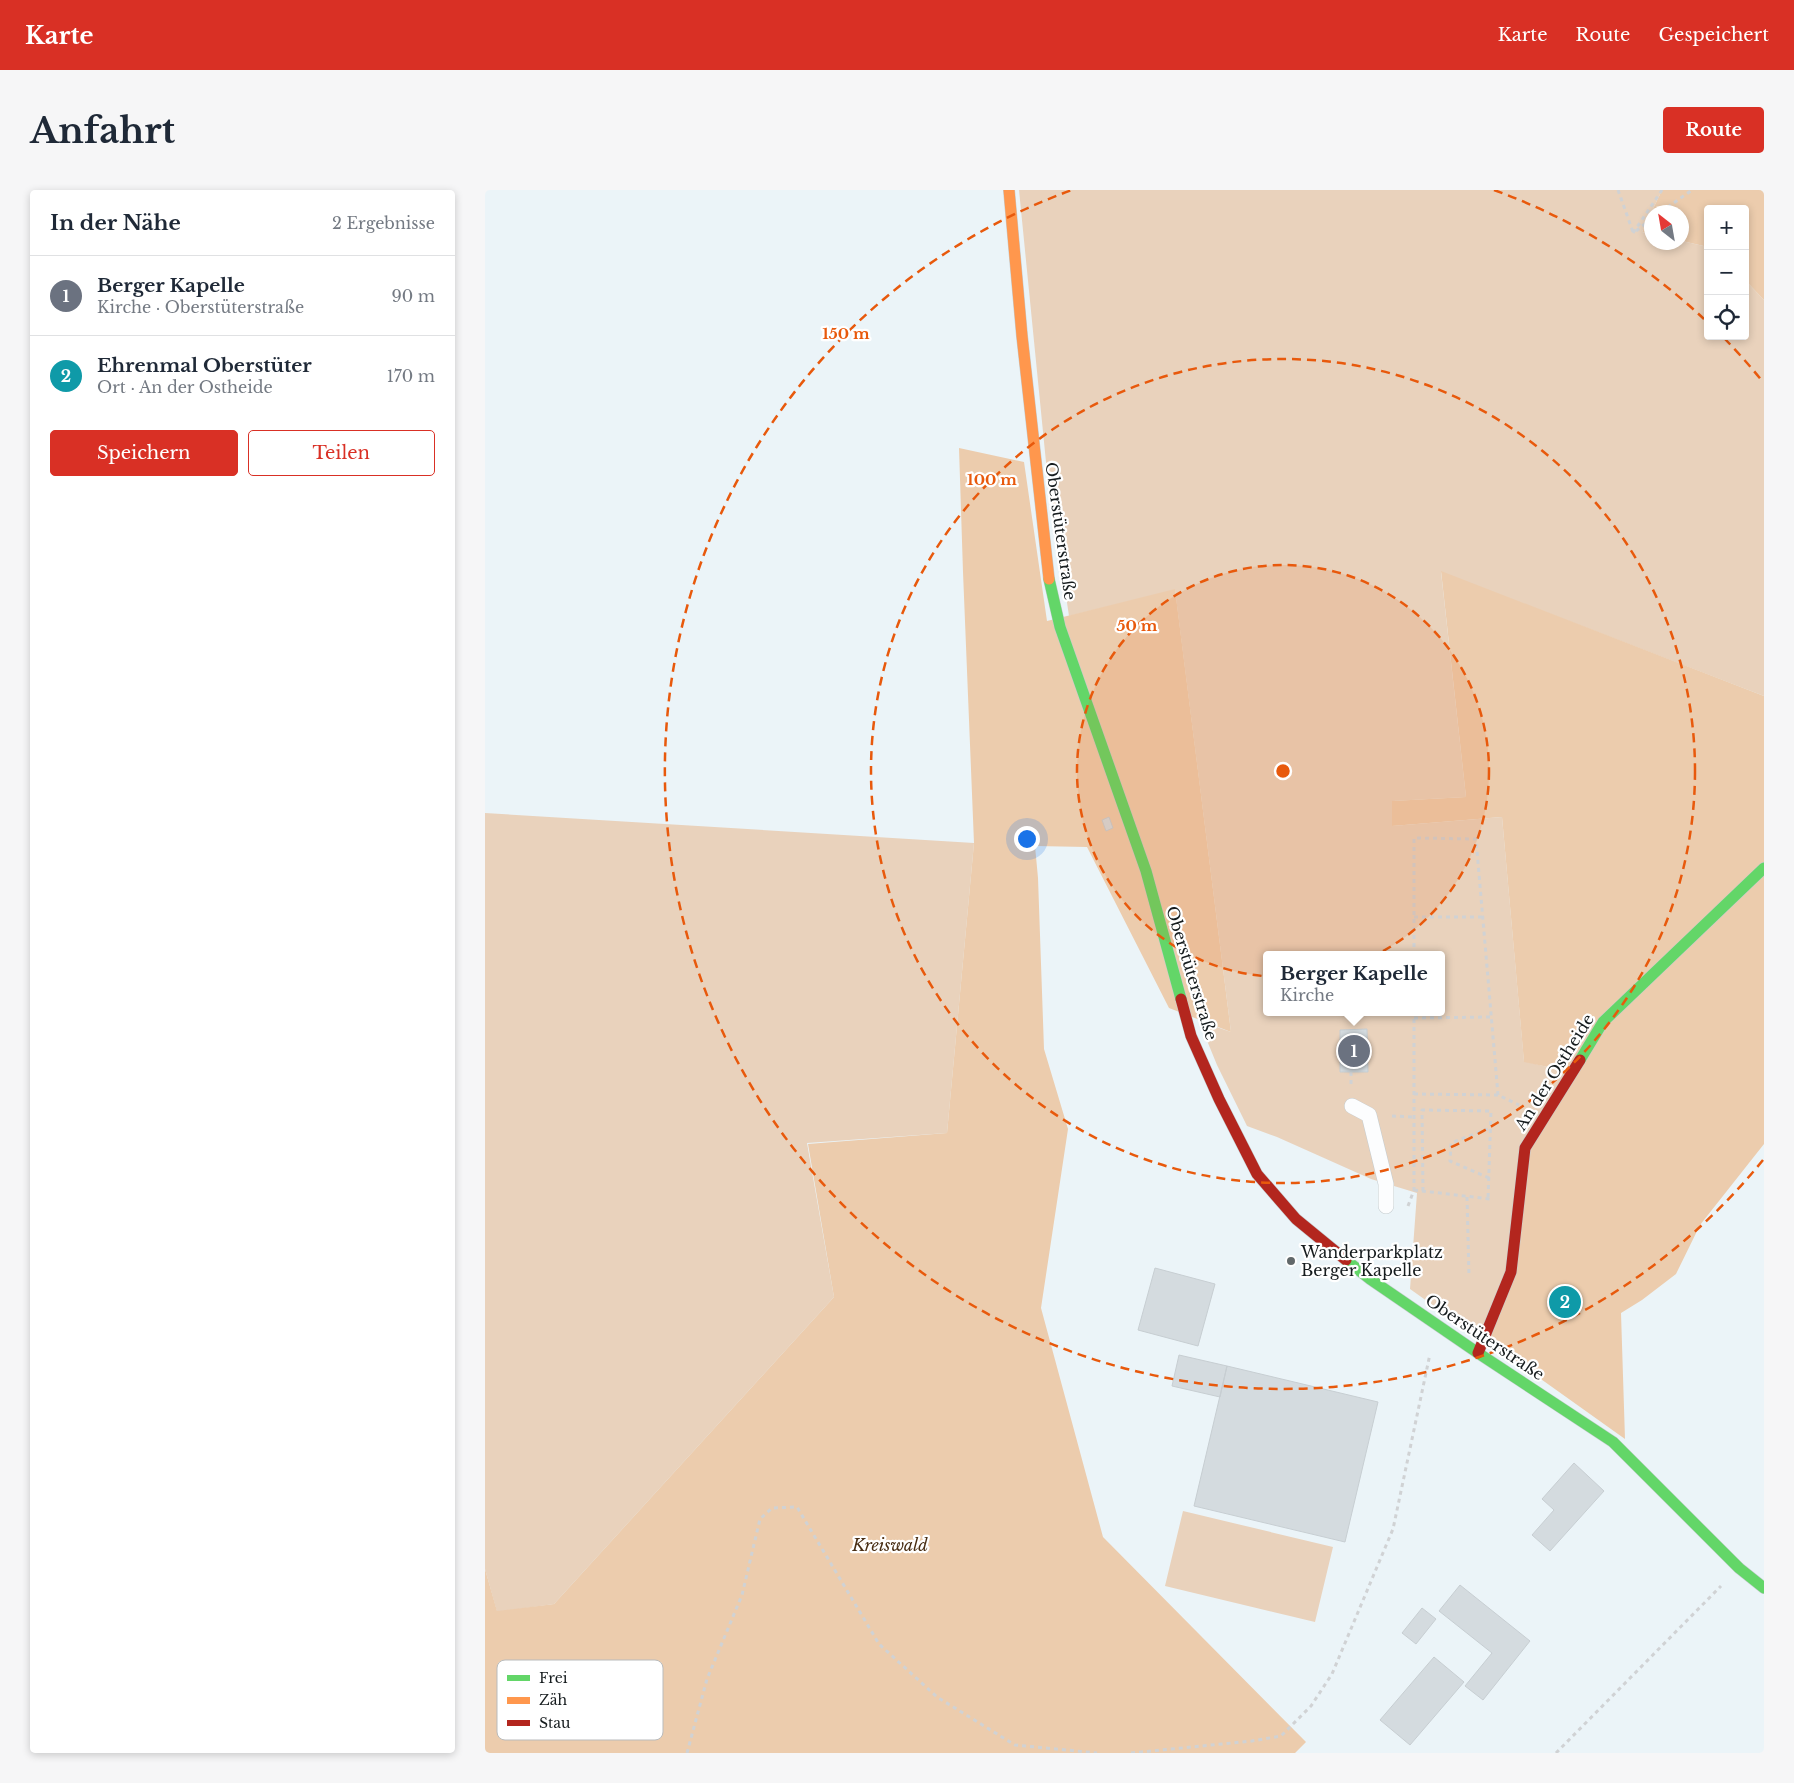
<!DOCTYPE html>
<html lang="de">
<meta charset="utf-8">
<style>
body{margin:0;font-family:"Libre Baskerville",serif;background:#f6f6f7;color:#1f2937}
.controls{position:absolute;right:15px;top:15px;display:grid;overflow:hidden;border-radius:5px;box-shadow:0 2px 8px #0003}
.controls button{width:45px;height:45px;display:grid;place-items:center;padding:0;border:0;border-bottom:1px solid #e0e1e3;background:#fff;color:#1f2937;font:25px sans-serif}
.compass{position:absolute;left:1159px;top:15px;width:45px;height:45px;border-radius:50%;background:#fff;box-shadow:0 2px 8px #0003;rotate:329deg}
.you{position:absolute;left:541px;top:648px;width:18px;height:18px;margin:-12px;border:4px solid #fff;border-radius:50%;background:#1a73e8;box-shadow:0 0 0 8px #1a73e833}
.badge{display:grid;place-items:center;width:32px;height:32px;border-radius:50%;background:#d93025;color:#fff;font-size:16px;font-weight:700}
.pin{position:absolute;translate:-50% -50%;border:2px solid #fff;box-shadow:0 1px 5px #0006}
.popup{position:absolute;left:778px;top:761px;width:182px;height:65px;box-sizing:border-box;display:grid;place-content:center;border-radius:5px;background:#fff;filter:drop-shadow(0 1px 4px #0005);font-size:16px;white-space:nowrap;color:#747a83}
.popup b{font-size:19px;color:#1f2937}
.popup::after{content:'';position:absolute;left:50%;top:100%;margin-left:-10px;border:10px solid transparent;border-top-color:#fff}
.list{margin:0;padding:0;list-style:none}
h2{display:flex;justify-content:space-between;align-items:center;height:65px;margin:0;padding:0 20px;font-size:21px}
h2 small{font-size:16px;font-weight:400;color:#747a83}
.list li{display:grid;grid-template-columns:32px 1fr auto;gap:15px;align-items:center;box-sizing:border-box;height:80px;padding:0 20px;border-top:1px solid #e0e1e3}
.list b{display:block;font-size:19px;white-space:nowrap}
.list p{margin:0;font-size:16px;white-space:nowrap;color:#747a83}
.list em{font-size:16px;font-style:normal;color:#747a83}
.actions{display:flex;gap:10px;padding:15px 20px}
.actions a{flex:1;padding:11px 0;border:1px solid #d93025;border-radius:5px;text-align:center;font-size:18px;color:#d93025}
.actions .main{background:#d93025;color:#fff}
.icon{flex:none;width:28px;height:28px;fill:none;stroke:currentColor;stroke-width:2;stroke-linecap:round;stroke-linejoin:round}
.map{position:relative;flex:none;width:1279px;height:1563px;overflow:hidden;border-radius:5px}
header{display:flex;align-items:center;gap:30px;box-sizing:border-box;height:70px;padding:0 25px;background:#d93025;color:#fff}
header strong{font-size:24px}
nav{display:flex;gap:28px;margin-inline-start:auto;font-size:18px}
.intro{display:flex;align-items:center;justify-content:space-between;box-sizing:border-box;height:120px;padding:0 30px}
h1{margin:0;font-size:35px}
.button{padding:12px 22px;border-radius:5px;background:#d93025;color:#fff;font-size:18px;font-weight:700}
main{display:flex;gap:30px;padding:0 30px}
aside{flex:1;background:#fff;border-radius:5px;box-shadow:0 2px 8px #0003}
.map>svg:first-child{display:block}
</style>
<header>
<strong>Karte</strong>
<nav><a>Karte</a><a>Route</a><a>Gespeichert</a></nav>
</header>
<div class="intro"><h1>Anfahrt</h1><a class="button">Route</a></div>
<main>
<aside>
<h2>In der Nähe<small>2 Ergebnisse</small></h2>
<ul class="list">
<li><span class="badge" style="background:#6b7280">1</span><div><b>Berger Kapelle</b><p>Kirche · Oberstüterstraße</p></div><em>90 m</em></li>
<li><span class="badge" style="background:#0f9aa8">2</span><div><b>Ehrenmal Oberstüter</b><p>Ort · An der Ostheide</p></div><em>170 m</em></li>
</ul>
<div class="actions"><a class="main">Speichern</a><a>Teilen</a></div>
</aside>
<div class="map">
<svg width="1279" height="1563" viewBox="0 0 1279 1563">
<rect width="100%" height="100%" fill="#ebf4f8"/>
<path fill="#e9d2bc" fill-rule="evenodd" d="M534 0H1177L1157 42 1166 44V52L1197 51 1223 57V146H1260V90L1279 110V506L956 382 981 607 908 611 907 636 1017 627 1039 871 1082 882 1022 1082 994 1148 925 1099 932 1003 886 989 792 947 762 936 732 875 714 831 746 842 690 400 584 426 561 272ZM782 765H956V822H782Z
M0 623 489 653 462 943 322 953 349 1107 69 1414 12 1422 0 1379Z
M698 1321 848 1357 830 1432 680 1396Z"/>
<path fill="#ecccad" d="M1177 0H1279V110L1260 90V19H1223V57L1197 51 1196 22H1166V44L1157 42Z
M474 258 539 272 562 431 690 399 746 842 684 818 602 657 550 656 553 688 559 859 583 939 556 1118 618 1347 821 1552 810 1563H0V1379L12 1421 69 1414 349 1107 323 954 462 943 489 653 478 382Z
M956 381 1279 506V954L1215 1035 1191 1084 1157 1110 1136 1123 1140 1249 1004 1152 1046 960 1082 881 1039 872 1017 627 907 636V611L981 607Z"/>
<path fill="#d4dbdf" stroke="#c7ced2" d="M624 627 628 638 621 641 617 630Z
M882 839 883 882H855V840Z
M670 1078 730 1094 713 1156 653 1140Z
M694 1165 742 1176 735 1207 687 1196Z
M742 1176 893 1212 860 1352 709 1316Z
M1089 1273 1119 1301 1065 1361 1047 1345 1069 1320 1057 1309Z
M975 1395 1045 1451 998 1510 980 1496 1007 1463 954 1421Z
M937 1418 951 1429 931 1454 917 1443Z
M949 1467 979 1492 925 1555 895 1530Z"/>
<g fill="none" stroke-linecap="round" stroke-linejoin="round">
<defs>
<path id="lane" d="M867 916 884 925 901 994V1016"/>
<path id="fast" d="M564 389 575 437 661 681 696 809
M1095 870 1118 832 1279 678
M861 1070 885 1089 993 1163 1128 1252 1254 1378 1279 1398"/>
<path id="slow" d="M524 0 537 146 564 389"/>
<path id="jam" d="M696 809 706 846 734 909 772 984 811 1029 861 1070
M993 1163 1026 1082 1040 958 1095 870"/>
</defs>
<use href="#lane" stroke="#c5cccf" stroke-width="16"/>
<use href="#fast" stroke="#c5cccf" stroke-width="12"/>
<use href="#slow" stroke="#c5cccf" stroke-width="12"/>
<use href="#jam" stroke="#c5cccf" stroke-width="12"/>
<path stroke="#d0d2d4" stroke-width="3" stroke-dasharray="4 4" stroke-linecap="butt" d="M1133 0 1148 42
M1176 22 1207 0
M1151 41 1166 29
M1148 43 1177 0
M929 727H998
M929 765V648L991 649 1013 905 1034 915
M929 828 1006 827
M866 882V897
M929 904 1013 905
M907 926 929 927
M1004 988 965 971 966 953 1005 938
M929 1000 1005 1009
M938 1001 937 920 1006 921 1003 1009
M982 1007 984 1086
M923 1016 929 1000V822
M202 1563 222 1489 257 1405 275 1329 287 1318 312 1317 394 1454 452 1507 530 1555 612 1563
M646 1563 767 1551 796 1546 826 1516 847 1484 908 1339 945 1164
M1071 1563 1236 1396"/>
<use href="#lane" stroke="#fcfdfe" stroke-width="15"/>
<use href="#fast" stroke="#63d668" stroke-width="11"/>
<use href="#slow" stroke="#ff974d" stroke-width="11"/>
<use href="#jam" stroke="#b3261e" stroke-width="11"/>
</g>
<circle cx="798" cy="581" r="206" fill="#e8590c" fill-opacity=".12"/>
<g fill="none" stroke="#e8590c" stroke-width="2.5" stroke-dasharray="9 6">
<circle cx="798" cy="581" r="206"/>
<circle cx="798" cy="581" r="412"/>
<path d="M1278 970A618 618 0 1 1 587 0M1009 0A618 618 0 0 1 1219 129M1239 148A618 618 0 0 1 1278 192"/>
</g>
<circle fill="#61686a" stroke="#fff" stroke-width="2" cx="806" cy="1071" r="5"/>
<g text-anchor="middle" stroke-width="4.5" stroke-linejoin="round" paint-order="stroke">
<g font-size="16" fill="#161c1e" stroke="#fff">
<text transform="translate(576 341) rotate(82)" y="6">Oberstüterstraße</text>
<text transform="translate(707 783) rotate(73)" y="6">Oberstüterstraße</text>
<text transform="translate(1069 882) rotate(-58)" y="6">An der Ostheide</text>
<text transform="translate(1000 1147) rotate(34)" y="6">Oberstüterstraße</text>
</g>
<g font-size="16" fill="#161c1e" stroke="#fff" text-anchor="start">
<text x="816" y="1068">Wanderparkplatz<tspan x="816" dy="18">Berger Kapelle</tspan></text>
</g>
<g font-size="16" font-style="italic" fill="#482d13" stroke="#fff">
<text x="405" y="1361">Kreiswald</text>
</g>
</g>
<rect x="12" y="1470" width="166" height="80" rx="8" fill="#fff" stroke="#b9bbbc" stroke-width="1"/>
<rect x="22" y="1485" width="23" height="6" fill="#63d668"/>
<rect x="22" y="1507" width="23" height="7" fill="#ff974d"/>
<rect x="22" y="1530" width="23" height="6" fill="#b3261e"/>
<g font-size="14" fill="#161c1e">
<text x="54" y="1493">Frei</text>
<text x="54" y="1515">Zäh</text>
<text x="54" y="1538">Stau</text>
</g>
<circle cx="798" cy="581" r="8" fill="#e8590c" stroke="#fff" stroke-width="2.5"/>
<g font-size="15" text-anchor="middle" font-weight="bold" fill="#e8590c" stroke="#fff" stroke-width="4.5" stroke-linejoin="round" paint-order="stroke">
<text x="361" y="149">150 m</text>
<text x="507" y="295">100 m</text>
<text x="652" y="441">50 m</text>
</g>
</svg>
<div class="controls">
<button>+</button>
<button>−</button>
<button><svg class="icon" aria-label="locate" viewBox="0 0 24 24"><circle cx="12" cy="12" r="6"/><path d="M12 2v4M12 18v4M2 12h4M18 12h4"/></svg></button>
</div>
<svg class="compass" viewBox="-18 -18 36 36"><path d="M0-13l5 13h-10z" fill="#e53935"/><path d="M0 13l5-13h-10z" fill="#747a83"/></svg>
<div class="you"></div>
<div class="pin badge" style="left:869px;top:861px;background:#6b7280">1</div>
<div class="popup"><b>Berger Kapelle</b>Kirche</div>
<div class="pin badge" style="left:1080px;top:1112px;background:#0f9aa8">2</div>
</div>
</main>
